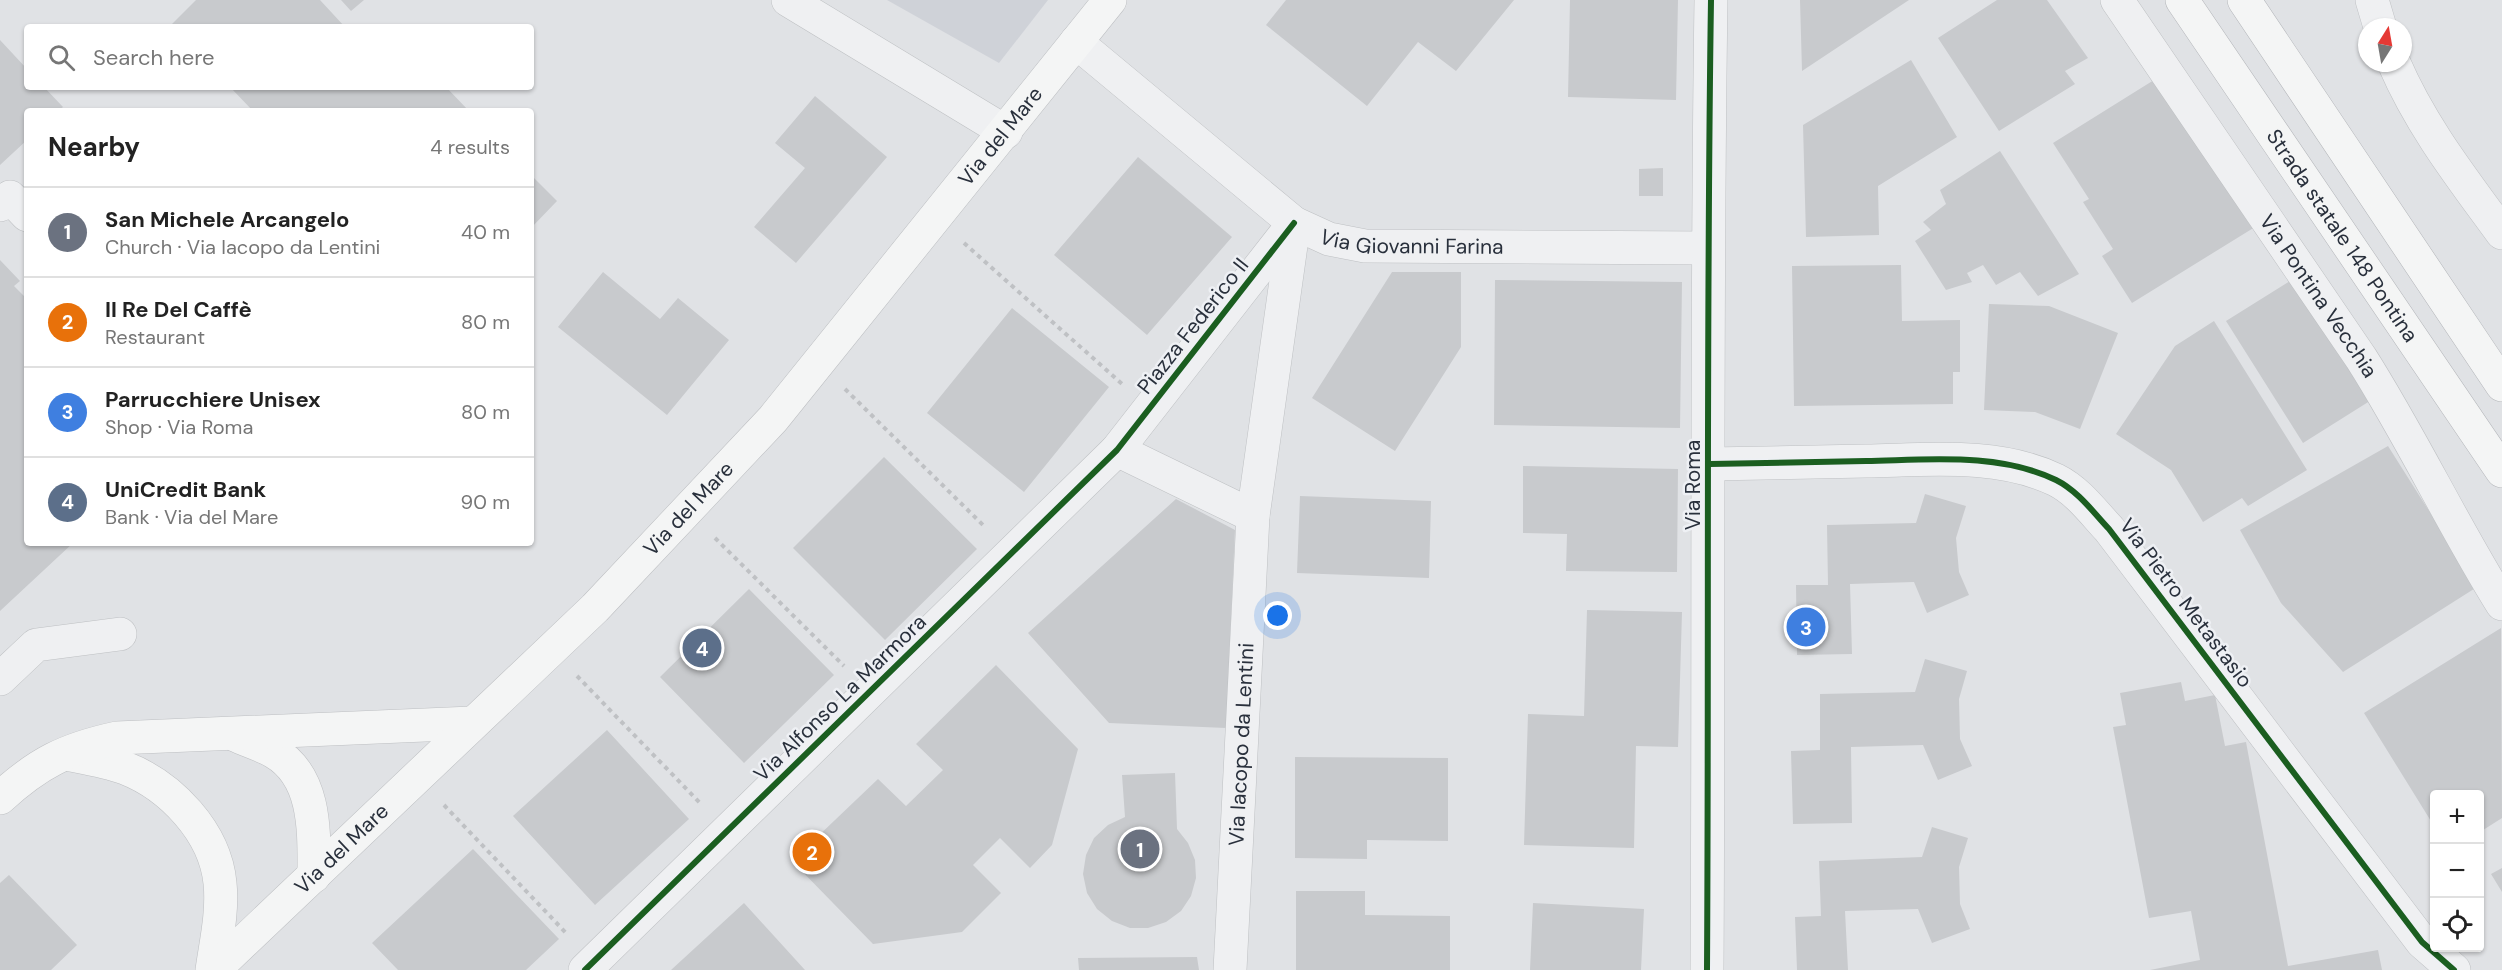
<!DOCTYPE html>
<meta charset="utf-8">
<style>
body{margin:0;font-family:"DM Sans",sans-serif;background:#f2f2f2;color:#222}
.controls{position:absolute;right:18px;bottom:18px;display:grid;overflow:hidden;border-radius:6px;box-shadow:0 2px 4px #0004}
.controls button{width:54px;height:54px;display:grid;place-items:center;padding:0;border:0;border-bottom:2px solid #e0e0e0;background:#fff;color:#222;font:30px sans-serif}
.compass{position:absolute;left:2358px;top:18px;width:54px;height:54px;border-radius:50%;background:#fff;box-shadow:0 2px 4px #0004;rotate:11deg}
.you{position:absolute;left:1278px;top:616px;width:21px;height:21px;margin:-15px;border:4px solid #fff;border-radius:50%;background:#1a73e8;box-shadow:0 0 0 9px #1a73e833}
.badge{display:grid;place-items:center;width:39px;height:39px;border-radius:50%;background:#0b8043;color:#fff;font-size:20px;font-weight:700}
.pin{position:absolute;translate:-50% -50%;border:3px solid #fff;box-shadow:0 2px 6px #0006}
.list{margin:0;padding:0;list-style:none}
h2{display:flex;justify-content:space-between;align-items:center;height:78px;margin:0;padding:0 24px;font-size:26px}
h2 small{font-size:20px;font-weight:400;color:#767676}
.list li{display:grid;grid-template-columns:39px 1fr auto;gap:18px;align-items:center;box-sizing:border-box;height:90px;padding:0 24px;border-top:2px solid #e0e0e0}
.list b{display:block;font-size:22px;white-space:nowrap}
.list p{margin:0;font-size:20px;white-space:nowrap;color:#767676}
.list em{font-size:20px;font-style:normal;color:#767676}
.icon{flex:none;width:33px;height:33px;fill:none;stroke:currentColor;stroke-width:2;stroke-linecap:round;stroke-linejoin:round}
.map{position:relative;flex:none;width:2502px;height:970px;overflow:hidden}
.search{position:absolute;background:#fff;box-shadow:0 2px 4px #0004;left:24px;top:24px;width:510px;height:66px;display:flex;align-items:center;gap:15px;box-sizing:border-box;padding:0 21px;border-radius:6px;color:#767676;font-size:22px}
.panel{position:absolute;background:#fff;box-shadow:0 2px 4px #0004;left:24px;top:108px;width:510px;height:438px;border-radius:6px}
.map>svg:first-child{display:block}
</style>
<div class="map">
<svg width="2502" height="970" viewBox="0 0 2502 970">
<rect width="100%" height="100%" fill="#e0e2e5"/>
<path fill="#cfd2d8" d="M887 0H1048L999 63Z"/>
<path fill="#c8cacd" d="M196 0H320L345 27H171L170 26Z
M341 0H364L351 11Z
M1286 0H1514L1456 71 1418 42 1367 106 1266 25Z
M1570 0H1678L1676 100 1568 97Z
M1800 0H1909L1802 71Z
M1997 0H2047L2088 58 2065 71 2075 84 1999 131 1938 38Z
M0 40 27 69V87H44L63 107 58 111H27V140L0 165Z
M1911 60 1957 137 1878 186 1879 235 1806 237 1803 125Z
M2154 80 2255 227 2132 303 2102 256 2113 249 2083 202 2089 199 2053 143Z
M230 87H446L469 111H253Z
M815 96 887 157 796 263 754 227 805 168 775 143Z
M2000 151 2079 274 2038 296 2020 272 1996 285 1983 265 1967 273 1972 282 1946 290 1915 241 1931 230 1923 222 1946 204 1940 190Z
M1138 157 1232 237 1147 335 1054 255Z
M1663 168V196H1639V169Z
M531 175 557 201 531 228Z
M0 260 20 281 14 286 27 299V543H73L0 611Z
M1901 265 1902 321 1960 320V372H1953V404L1794 406 1792 266Z
M603 272 660 319 678 298 729 340 667 415 558 327Z
M1392 272H1461V347L1395 451 1312 398Z
M2295 278 2373 399 2303 443 2226 321Z
M1495 280 1682 282 1680 428 1494 425Z
M1989 304 2049 306 2118 333 2080 429 2035 412 1984 410Z
M1012 308 1109 387 1024 492 927 413Z
M2214 321 2307 470 2248 506 2242 498 2203 522 2171 470 2116 434 2175 346Z
M2388 446 2477 587 2343 672 2281 603 2240 530Z
M884 457 977 549 885 640 793 548Z
M1523 466 1678 469 1677 572 1566 571 1567 534 1523 533Z
M1925 494 1966 506 1956 538 1959 572 1969 595 1927 613 1914 582 1850 584 1852 654 1797 655 1796 585H1828L1827 525 1916 523Z
M1300 496 1431 501 1429 578 1297 573Z
M1176 499 1235 530 1226 728 1109 723 1028 633Z
M749 589 834 675 744 763 660 677Z
M1587 610 1682 612 1678 747 1636 746 1634 848 1524 845 1528 714 1584 716Z
M2501 628 2502 818 2480 832V794H2434V826L2364 713Z
M1925 659 1967 671 1959 699 1960 739 1972 766 1938 780 1923 745 1851 747 1852 823 1793 824 1791 751 1820 750V694L1915 692Z
M996 665 1078 749 1052 845 1030 868 1000 838 973 865 1001 893 962 932 873 944 792 861 878 779 906 806 943 770 916 744Z
M2181 682 2185 701 2215 695 2225 746 2246 742 2288 966 2378 950 2382 970H2150L2200 960 2191 911 2149 918 2113 727 2126 725 2120 693Z
M607 730 689 819 595 905 513 816Z
M1295 757 1448 758V841L1367 840V859L1295 858Z
M1175 773 1177 829 1188 843 1195 860 1196 878 1191 896 1181 911 1166 922 1148 928H1130L1112 921 1097 909 1087 893 1083 874 1086 855 1094 838 1108 825 1125 817 1122 775Z
M1932 827 1968 838 1959 867 1960 904 1970 929 1932 943 1918 909 1845 911 1848 970H1797L1795 917 1821 916 1819 861 1922 857Z
M473 849 559 939 526 970H398L372 943Z
M2502 868V892L2491 874Z
M9 875 77 945 51 970H0V883Z
M1296 891H1365V915L1450 916V970H1296Z
M744 903 805 970H671Z
M1533 903 1644 909 1641 970H1530Z
M1197 957 1199 970H1079L1078 958Z"/>
<g fill="none" stroke-linecap="round" stroke-linejoin="round">
<defs>
<g id="minor">
<path d="M788 0 1006 132"/>
<path id="s1" d="M2117 0 2361 358C2412 438 2452 524 2502 604"/>
<path d="M2372 0 2380 27"/>
<path id="s2" d="M1076 42 1294 223 1329 239 1365 246 1708 248"/>
<path d="M2394 63C2421 126 2462 178 2502 233"/>
<path d="M0 205 10 197 27 215"/>
<path d="M1117 450 1253 516"/>
<path d="M1710 464C1762 463 1814 462 1866 461 1927 460 1998 452 2056 480 2078 491 2093 512 2109 529L2422 942 2454 970"/>
<path d="M0 679 36 645 120 634"/>
<path d="M585 970 1117 450 1294 223"/>
<path id="s3" d="M1230 970 1253 516 1294 224"/>
<path d="M1707 970C1709 647 1706 323 1711 0"/>
</g>
<g id="major">
<path d="M235 735C248 741 262 745 274 752 317 777 314 833 314 876"/>
<path d="M66 754C86 758 106 761 125 768 171 786 215 832 220 883 223 912 216 942 212 970"/>
<path d="M0 798C38 763 66 749 117 738L472 723"/>
<path id="s4" d="M214 970 595 608 773 419 1110 0"/>
</g>
<g id="highway">
<path id="s5" d="M2182 0 2502 471"/>
<path d="M2244 0 2502 385"/>
</g>
</defs>
<use href="#minor" stroke="#bec0c3" stroke-width="34"/>
<use href="#major" stroke="#bdbfc2" stroke-width="34"/>
<use href="#highway" stroke="#b3b5b9" stroke-width="34"/>
<path stroke="#bfc1c4" stroke-width="4" stroke-dasharray="4.5 4.5" stroke-linecap="butt" d="M964 243 1122 384
M845 389 985 527
M715 538 844 666
M577 676 701 804
M444 805 567 934"/>
<use href="#minor" stroke="#eff0f2" stroke-width="33"/>
<use href="#major" stroke="#f4f5f5" stroke-width="33"/>
<use href="#highway" stroke="#f4f5f5" stroke-width="33"/>
<defs>
<path id="cycleway" d="M1710 464C1762 463 1814 462 1866 461 1927 460 1998 452 2056 480 2078 491 2093 512 2109 529L2422 942 2454 970
M585 970 1117 450 1294 223
M1707 970C1709 647 1706 323 1711 0"/>
</defs>
<use href="#cycleway" stroke="#eef0f4" stroke-width="10"/>
<use href="#cycleway" stroke="#1b5e20" stroke-width="6"/>
</g>
<g text-anchor="middle" stroke-width="5" stroke-linejoin="round" paint-order="stroke">
<g font-size="21" fill="#29303c" stroke="#eef0f4">
<text dy="7" stroke="none"><textPath href="#s4" startOffset="1148">Via del Mare</textPath></text>
<text dy="7" stroke="none"><textPath href="#s5" startOffset="285">Strada statale 148 Pontina</textPath></text>
<text dy="7" stroke="none"><textPath href="#s2" startOffset="405">Via Giovanni Farina</textPath></text>
<text dy="7" stroke="none"><textPath href="#s1" startOffset="358">Via Pontina Vecchia</textPath></text>
<text transform="translate(1193 326) rotate(-52)" y="7">Piazza Federico II</text>
<text transform="translate(1693 485) rotate(-90)" y="7">Via Roma</text>
<text dy="7" stroke="none"><textPath href="#s4" startOffset="662">Via del Mare</textPath></text>
<text transform="translate(2186 603) rotate(53)" y="7">Via Pietro Metastasio</text>
<text transform="translate(840 698) rotate(-44)" y="7">Via Alfonso La Marmora</text>
<text dy="7" stroke="none"><textPath href="#s3" startOffset="226">Via Iacopo da Lentini</textPath></text>
<text dy="7" stroke="none"><textPath href="#s4" startOffset="176">Via del Mare</textPath></text>
</g>
</g>
</svg>
<div class="controls">
<button>+</button>
<button>−</button>
<button><svg class="icon" aria-label="locate" viewBox="0 0 24 24"><circle cx="12" cy="12" r="6"/><path d="M12 2v4M12 18v4M2 12h4M18 12h4"/></svg></button>
</div>
<svg class="compass" viewBox="-18 -18 36 36"><path d="M0-13l5 13h-10z" fill="#e53935"/><path d="M0 13l5-13h-10z" fill="#767676"/></svg>
<div class="you"></div>
<div class="pin badge" style="left:1140px;top:849px;background:#6b7280">1</div>
<div class="pin badge" style="left:812px;top:852px;background:#e8710a">2</div>
<div class="pin badge" style="left:1806px;top:627px;background:#3f7fe0">3</div>
<div class="pin badge" style="left:702px;top:648px;background:#5c6f8a">4</div>
<div class="search"><svg class="icon" aria-label="search" viewBox="0 0 24 24"><circle cx="10" cy="10" r="6"/><path d="M15 15l6 6"/></svg>Search here</div>
<section class="panel">
<h2>Nearby<small>4 results</small></h2>
<ul class="list">
<li><span class="badge" style="background:#6b7280">1</span><div><b>San Michele Arcangelo</b><p>Church · Via Iacopo da Lentini</p></div><em>40 m</em></li>
<li><span class="badge" style="background:#e8710a">2</span><div><b>Il Re Del Caffè</b><p>Restaurant</p></div><em>80 m</em></li>
<li><span class="badge" style="background:#3f7fe0">3</span><div><b>Parrucchiere Unisex</b><p>Shop · Via Roma</p></div><em>80 m</em></li>
<li><span class="badge" style="background:#5c6f8a">4</span><div><b>UniCredit Bank</b><p>Bank · Via del Mare</p></div><em>90 m</em></li>
</ul>
</section>
</div>
